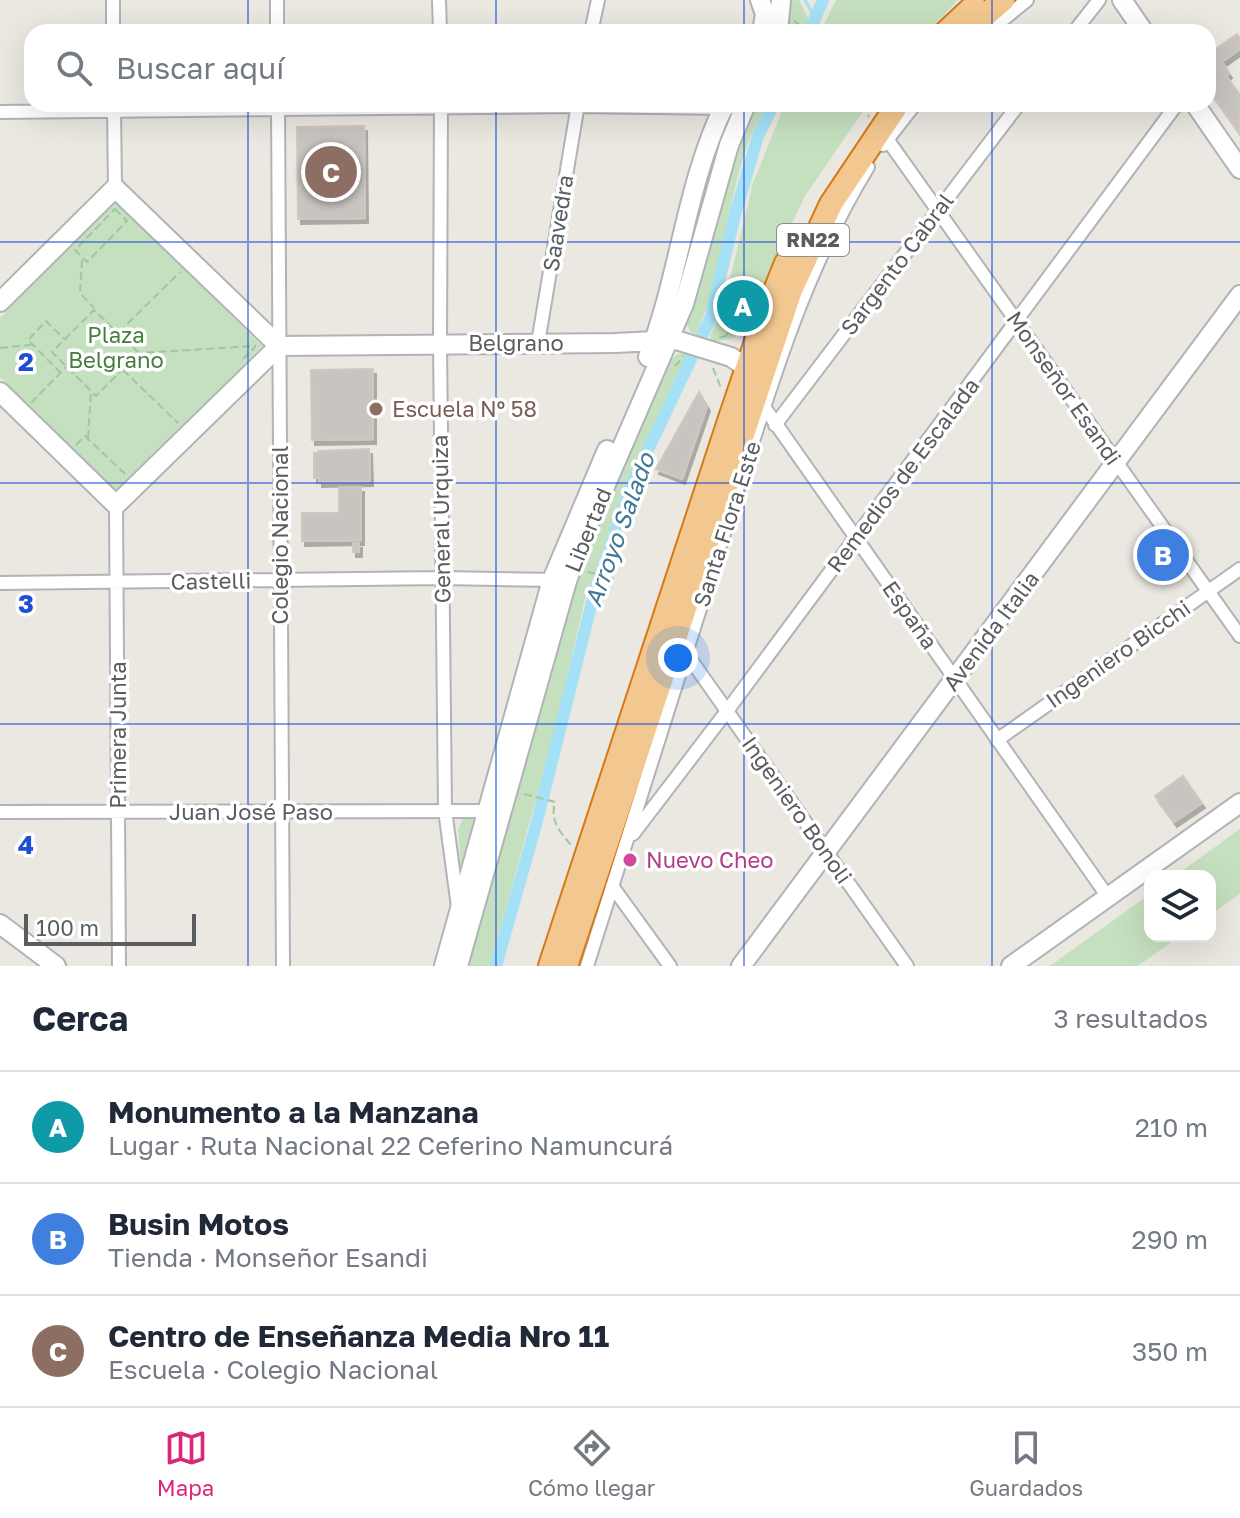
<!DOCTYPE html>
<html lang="es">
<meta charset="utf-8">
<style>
body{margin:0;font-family:"Golos Text",sans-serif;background:#f6f6f7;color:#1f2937}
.controls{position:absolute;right:24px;bottom:24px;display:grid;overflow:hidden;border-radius:16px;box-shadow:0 8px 32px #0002}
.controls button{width:72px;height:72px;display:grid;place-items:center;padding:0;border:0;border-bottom:2px solid #e0e1e3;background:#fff;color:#1f2937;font:40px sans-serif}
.scale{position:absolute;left:24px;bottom:20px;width:172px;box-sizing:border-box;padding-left:8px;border:4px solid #595d60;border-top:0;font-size:22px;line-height:28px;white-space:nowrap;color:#595d60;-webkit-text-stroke:6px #fff;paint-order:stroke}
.you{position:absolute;left:678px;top:658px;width:28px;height:28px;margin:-20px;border:6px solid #fff;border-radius:50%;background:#1a73e8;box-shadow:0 0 0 12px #1a73e833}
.badge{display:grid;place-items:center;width:52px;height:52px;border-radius:50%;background:#db2777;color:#fff;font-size:26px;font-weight:700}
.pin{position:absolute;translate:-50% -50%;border:4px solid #fff;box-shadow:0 2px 8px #0006}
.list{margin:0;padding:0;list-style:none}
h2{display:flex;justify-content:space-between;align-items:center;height:104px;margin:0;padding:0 32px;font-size:34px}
h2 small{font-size:26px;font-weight:400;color:#747a83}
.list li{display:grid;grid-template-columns:52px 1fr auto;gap:24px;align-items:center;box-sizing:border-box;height:112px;padding:0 32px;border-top:2px solid #e0e1e3}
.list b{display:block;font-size:30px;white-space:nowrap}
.list p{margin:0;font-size:26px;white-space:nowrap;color:#747a83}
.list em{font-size:26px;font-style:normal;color:#747a83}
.icon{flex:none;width:44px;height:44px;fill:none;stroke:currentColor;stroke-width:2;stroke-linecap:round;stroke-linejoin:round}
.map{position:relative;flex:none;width:1240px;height:966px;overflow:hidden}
.search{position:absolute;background:#fff;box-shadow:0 8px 32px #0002;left:24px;right:24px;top:24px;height:88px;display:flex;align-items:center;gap:20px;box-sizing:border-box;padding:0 28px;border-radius:24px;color:#747a83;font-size:30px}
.sheet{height:440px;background:#fff}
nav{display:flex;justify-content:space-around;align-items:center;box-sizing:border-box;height:112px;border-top:2px solid #e0e1e3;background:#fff;font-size:22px;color:#747a83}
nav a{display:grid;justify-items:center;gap:4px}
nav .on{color:#db2777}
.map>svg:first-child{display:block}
</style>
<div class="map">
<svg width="1240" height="966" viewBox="0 0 1240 966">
<defs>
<filter id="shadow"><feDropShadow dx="3" dy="5" stdDeviation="0" flood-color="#0004"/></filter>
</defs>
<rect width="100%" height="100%" fill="#ebe7e1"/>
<path fill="#c5e0bf" d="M790 0H799L808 18 806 32H784Z
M836 0H958L927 32H820Z
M755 104H768C761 117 753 129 748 143 727 205 721 272 697 334L691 332 686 324 687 315 735 147Z
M785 104H868L805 196 741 332 731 339 711 342 710 335 723 308 753 183Z
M115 201 262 346 117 493 0 377V318Z
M686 353 694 355 676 382 623 491 594 577 586 594 557 722 490 966H465L509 821 577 569 664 369 677 354Z
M475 815 478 820 461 874 458 828 465 816Z
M1240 829V894L1210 915V876H1175Z
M1150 894V936H1180L1138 966H1050Z"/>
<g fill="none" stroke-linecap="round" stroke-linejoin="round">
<path stroke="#a5e1f6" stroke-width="3" d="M805 0 815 18"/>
<path stroke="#a5e1f6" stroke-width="12" d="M809 32 823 0
M496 966 536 825 594 594 631 486 710 319 735 215 758 136 774 104"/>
</g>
<path fill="#c8c4c0" stroke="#cfc7c0" stroke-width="2" filter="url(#shadow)" d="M1237 34 1240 38V49L1222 62 1229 73 1226 76 1240 95V134L1208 89V54Z
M364 126 365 218 298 219 297 127Z
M373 369V439L312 440 311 370Z
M699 392 707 406 682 479 656 469Z
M369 449 370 481 319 482V478H314V453H319V451Z
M361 487V540L302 541V513H339V488Z
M353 543H359V552H353Z
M1183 776 1202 803 1174 822 1155 796Z"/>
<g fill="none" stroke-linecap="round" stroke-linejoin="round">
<defs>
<path id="street" d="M113 0V32
M277 0V32
M439 0 440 32
M591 32 598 0
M988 32 1027 0
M1074 32 1099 0
M278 104 283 966
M441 104 440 343 445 810 458 907
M114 107 115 188
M0 112 578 106 729 108
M887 139 1240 636
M883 145 915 104
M538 343 578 104
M762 404 1108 897
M775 425 1019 104
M116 505 119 966
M0 583 442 578 556 580
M686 653 907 966
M997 740 1240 569
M0 812 493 811
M633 834 727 711 1177 104
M612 886 670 966
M587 966C633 822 678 677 724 533 764 408 799 279 868 167"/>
<path id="secondary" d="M760 0 765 14 762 32
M1122 0 1144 32
M778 32 781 0
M1195 104 1240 169
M0 302 115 188 279 346 116 505 0 392
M279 346 615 343 676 340 731 357 747 368
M648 357C680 275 686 183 725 104
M0 924 56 966
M444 966 552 580 607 450
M458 966 567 581 580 544 684 304 729 145 746 104
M741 966 1240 295
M1011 966 1240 803"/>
<path id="highway" d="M946 32 974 6
M966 32 1003 0
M550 966 730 418 764 318 786 263
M566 966 791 290 831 204 898 104"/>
</defs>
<use href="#street" stroke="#b1b4b7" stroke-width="16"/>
<use href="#secondary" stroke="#b0b4b7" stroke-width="22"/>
<use href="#highway" stroke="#d67916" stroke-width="26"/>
<path stroke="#9dc8a1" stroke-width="2" stroke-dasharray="8 4" stroke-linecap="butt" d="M794 21 810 32
M863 104 869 117
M115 209 127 221 87 262 75 250Z
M82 260 80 293 94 308
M119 332 180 272
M727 335 734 316 742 318 737 331
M719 338 737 332V336
M0 348 31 345
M139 353 94 310 52 352 96 396 139 353 256 346
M243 359 255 347
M675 366 684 356
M713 368 721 388
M123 370 178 423
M61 373 28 340 46 321 64 339
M31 403 66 367
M88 438 91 392
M76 445 85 436 126 475
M588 572 614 579
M524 794 555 802C550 821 559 831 571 845"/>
<use href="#street" stroke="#fff" stroke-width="12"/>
<use href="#secondary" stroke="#fff" stroke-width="18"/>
<use href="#highway" stroke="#f2c890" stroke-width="22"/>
</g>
<path fill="none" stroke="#1d4ed8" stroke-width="2" stroke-opacity="0.55" d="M248 0V32M496 0V32M744 0V32M992 0V32M248 104V966M496 104V966M744 104V966M992 104V966M0 242H1240M0 483H1240M0 724H1240"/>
<circle fill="#8d6e63" stroke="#fff" stroke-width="3" cx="376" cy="409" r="8"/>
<circle fill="#d1479c" stroke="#fff" stroke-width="3" cx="630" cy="860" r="8"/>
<g text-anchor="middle" stroke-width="7" stroke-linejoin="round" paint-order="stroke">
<rect fill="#fff" stroke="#8b8e90" stroke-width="2" x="777" y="224" width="72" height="32" rx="6"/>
<g font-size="20" font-weight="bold" fill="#595d60">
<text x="813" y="247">RN22</text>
</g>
<g font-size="22" fill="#595d60" stroke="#fff">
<text transform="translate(558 223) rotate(-81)" y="8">Saavedra</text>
<text transform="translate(897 264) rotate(-53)" y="8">Sargento Cabral</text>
<text x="516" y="351">Belgrano</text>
<text transform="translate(1064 388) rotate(55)" y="8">Monseñor Esandi</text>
<text transform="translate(903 475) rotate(-53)" y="8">Remedios de Escalada</text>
<text transform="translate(441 519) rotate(-91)" y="8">General Urquiza</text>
<text transform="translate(727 524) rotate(-72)" y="8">Santa Flora Este</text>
<text transform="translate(588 530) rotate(-68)" y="8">Libertad</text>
<text transform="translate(280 535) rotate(-90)" y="8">Colegio Nacional</text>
<text transform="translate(211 581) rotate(-1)" y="8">Castelli</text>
<text transform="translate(910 615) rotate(55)" y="8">España</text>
<text transform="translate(991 631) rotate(-53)" y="8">Avenida Italia</text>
<text transform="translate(1118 654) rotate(-35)" y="8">Ingeniero Bicchi</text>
<text transform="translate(118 735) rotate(-90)" y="8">Primera Junta</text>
<text transform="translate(797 810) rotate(55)" y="8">Ingeniero Bonoli</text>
<text x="251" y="820">Juan José Paso</text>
</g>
<g font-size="22" fill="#447d3b" stroke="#fff">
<text x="116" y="343">Plaza<tspan x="116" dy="25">Belgrano</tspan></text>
</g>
<g font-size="22" fill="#785e54" stroke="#fff" text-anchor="start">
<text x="392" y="417">Escuela Nº 58</text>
</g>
<g font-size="22" fill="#b23c85" stroke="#fff" text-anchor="start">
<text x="646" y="868">Nuevo Cheo</text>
</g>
<g font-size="24" font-style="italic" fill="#407795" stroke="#fff">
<text transform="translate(620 530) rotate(-70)" y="8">Arroyo Salado</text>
</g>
</g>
<g font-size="26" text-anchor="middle" font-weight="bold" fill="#1d4ed8" stroke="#fff" stroke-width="7" stroke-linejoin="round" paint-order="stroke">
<text x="26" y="371">2</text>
<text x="26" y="613">3</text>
<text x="26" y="854">4</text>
</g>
</svg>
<div class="controls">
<button><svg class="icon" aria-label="layers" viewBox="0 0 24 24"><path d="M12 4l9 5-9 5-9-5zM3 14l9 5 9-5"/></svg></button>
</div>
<div class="scale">100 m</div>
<div class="you"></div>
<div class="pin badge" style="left:743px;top:306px;background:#0f9aa8">A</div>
<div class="pin badge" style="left:1163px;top:555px;background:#3f7fe0">B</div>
<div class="pin badge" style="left:331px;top:172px;background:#8d6e63">C</div>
<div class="search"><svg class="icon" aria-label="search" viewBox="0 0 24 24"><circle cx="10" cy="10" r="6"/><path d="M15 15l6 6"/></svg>Buscar aquí</div>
</div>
<section class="sheet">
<h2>Cerca<small>3 resultados</small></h2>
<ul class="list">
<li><span class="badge" style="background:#0f9aa8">A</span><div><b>Monumento a la Manzana</b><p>Lugar · Ruta Nacional 22 Ceferino Namuncurá</p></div><em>210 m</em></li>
<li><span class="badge" style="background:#3f7fe0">B</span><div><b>Busin Motos</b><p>Tienda · Monseñor Esandi</p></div><em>290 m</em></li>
<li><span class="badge" style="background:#8d6e63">C</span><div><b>Centro de Enseñanza Media Nro 11</b><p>Escuela · Colegio Nacional</p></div><em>350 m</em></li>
</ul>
</section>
<nav>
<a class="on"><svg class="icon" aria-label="map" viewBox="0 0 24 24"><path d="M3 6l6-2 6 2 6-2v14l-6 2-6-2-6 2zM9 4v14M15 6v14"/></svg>Mapa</a>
<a><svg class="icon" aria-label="directions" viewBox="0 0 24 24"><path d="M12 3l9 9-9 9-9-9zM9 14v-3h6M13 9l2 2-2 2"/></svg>Cómo llegar</a>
<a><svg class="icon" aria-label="saved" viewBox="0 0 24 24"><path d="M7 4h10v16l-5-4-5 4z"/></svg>Guardados</a>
</nav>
